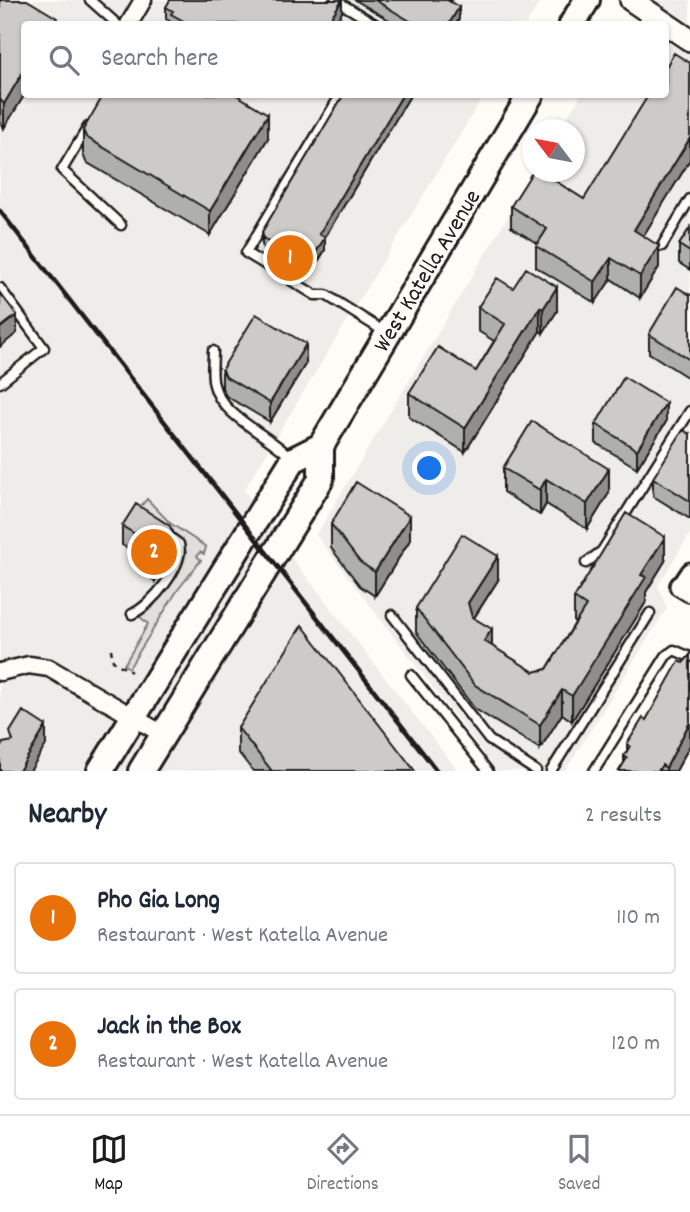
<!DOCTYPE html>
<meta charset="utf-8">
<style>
body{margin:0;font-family:Dekko,sans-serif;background:#f2f2f3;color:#1f2937}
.compass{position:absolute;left:522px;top:119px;width:63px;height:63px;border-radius:50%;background:#fff;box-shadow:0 2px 5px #0004;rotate:302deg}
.you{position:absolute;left:430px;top:469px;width:24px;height:24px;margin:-18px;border:5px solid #fff;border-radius:50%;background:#1a73e8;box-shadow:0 0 0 10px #1a73e833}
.badge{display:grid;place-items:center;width:46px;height:46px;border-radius:50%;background:#1c1c1c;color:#fff;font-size:23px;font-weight:700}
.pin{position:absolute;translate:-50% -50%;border:4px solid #fff;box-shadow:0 2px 7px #0006}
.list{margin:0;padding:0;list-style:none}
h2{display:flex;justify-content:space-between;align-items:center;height:91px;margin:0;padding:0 28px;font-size:30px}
h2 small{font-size:23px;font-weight:400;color:#747a83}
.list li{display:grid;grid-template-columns:46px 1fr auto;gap:21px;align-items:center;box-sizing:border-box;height:112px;margin:0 14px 14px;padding:0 14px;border:2px solid #e0e1e3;border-radius:7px}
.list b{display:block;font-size:26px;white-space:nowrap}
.list p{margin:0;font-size:23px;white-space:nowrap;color:#747a83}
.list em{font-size:23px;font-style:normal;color:#747a83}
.icon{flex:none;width:38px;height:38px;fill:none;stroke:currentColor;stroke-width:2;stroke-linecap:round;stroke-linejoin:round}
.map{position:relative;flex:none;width:690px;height:771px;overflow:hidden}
.search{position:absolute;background:#fff;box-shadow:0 2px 5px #0004;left:21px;right:21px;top:21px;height:77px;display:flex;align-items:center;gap:18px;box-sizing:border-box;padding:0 24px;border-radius:7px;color:#747a83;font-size:26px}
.sheet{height:343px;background:#fff}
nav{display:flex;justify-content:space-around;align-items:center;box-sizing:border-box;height:98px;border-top:2px solid #e0e1e3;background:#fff;font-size:19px;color:#747a83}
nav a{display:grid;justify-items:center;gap:4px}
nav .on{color:#1c1c1c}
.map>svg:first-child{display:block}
</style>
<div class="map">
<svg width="690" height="771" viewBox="0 0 690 771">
<rect width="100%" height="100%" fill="#fdfcf7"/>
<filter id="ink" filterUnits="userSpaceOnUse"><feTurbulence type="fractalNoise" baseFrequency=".0143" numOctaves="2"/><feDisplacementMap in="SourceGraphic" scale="14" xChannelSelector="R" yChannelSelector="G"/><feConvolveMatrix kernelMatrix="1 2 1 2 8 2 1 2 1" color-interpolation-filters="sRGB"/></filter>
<g filter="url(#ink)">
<path fill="#eeede9" d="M0 0H541L526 24H24V94L484 95 244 490 297 565 458 771H0Z
M649 0H690V534L658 585 667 608 565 771H497L316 535 535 172H574V130L560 129 581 95 666 94V24H634Z"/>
<path fill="#e0dfdb" stroke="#7e7e7c" stroke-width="2" d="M147 499 170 523 206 547 204 554 200 552 197 556 201 560 177 591 129 668 124 665 148 624 139 616 152 608 186 553 182 542 139 508Z"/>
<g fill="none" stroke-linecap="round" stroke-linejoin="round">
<defs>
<path id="service" d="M90 0 117 24
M335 0 375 24
M341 94 246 253 315 295H326L385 332
M88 127 62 170 121 225
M662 246 690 199
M0 288 44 348 0 383
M213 351C213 362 211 375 214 385 221 416 269 435 290 457
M586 563 602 551 690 411
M132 614C151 606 185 565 179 544L164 533
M392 615 489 740 536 771
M411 675 488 771
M551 771 650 613
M594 771 666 656 674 650 690 657"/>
<path id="minor" d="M129 24 143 0
M680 586 690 571
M0 672 29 665 49 668 164 735"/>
<path id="tertiary" d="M680 586 690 592"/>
<path id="secondary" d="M631 0 690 40"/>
<path id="primary" d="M572 24 587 0
M100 771 293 460 321 446
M141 771 321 479V446L531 94"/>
</defs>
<use href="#service" stroke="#1c1c1c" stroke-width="13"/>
<use href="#minor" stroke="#1c1c1c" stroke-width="21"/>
<use href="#tertiary" stroke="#1c1c1c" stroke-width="24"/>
<use href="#secondary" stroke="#1c1c1c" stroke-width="26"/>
<use href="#primary" stroke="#1c1c1c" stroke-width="30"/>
<path stroke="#1c1c1c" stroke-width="2.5" stroke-dasharray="5 5" stroke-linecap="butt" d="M111 649 113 661 131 672"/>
<use href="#service" stroke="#fdfcf7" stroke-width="8"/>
<use href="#minor" stroke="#fdfcf7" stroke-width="16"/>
<use href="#tertiary" stroke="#fdfcf7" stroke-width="19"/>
<use href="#secondary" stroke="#fdfcf7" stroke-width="21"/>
<use href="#primary" stroke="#fdfcf7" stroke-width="24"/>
<path stroke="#1c1c1c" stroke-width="4.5" d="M0 211 437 771"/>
</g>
<path fill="#afafac" stroke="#1c1c1c" stroke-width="2" d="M0 0 57 24H24L25 94 4 128 0 123Z
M355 0H452L451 2 459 19 456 24H396Z
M166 7 342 12 335 24H171V22L166 19Z
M690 63V160L643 236 659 267 640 298 611 279 595 303 536 267V246L538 244 511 227V206L584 199Z
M344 94H411L325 237V250L308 278 264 252 262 244V232Z
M83 130 268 138 210 235 86 162 83 154Z
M690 228V270L679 263V245Z
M513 288 557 311 543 333 540 331 465 452 409 417V393L476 371 494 341 478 331V307Z
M690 295V379L649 353V334Z
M306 363 270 422 226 396 222 388V369Z
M666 422 637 468 596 443V424Z
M690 434V519L653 496V478Z
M503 468 609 493 587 529 546 504 540 515 503 492Z
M331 524 410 540 375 596 360 586 331 548Z
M122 526 173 552 155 581 138 571V554L122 545Z
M665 561 646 592V602L572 721 562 714 540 749 475 709 416 632V608L498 580 474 618 492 646 534 672 547 669 575 623 574 622V598Z
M690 655V745L676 771H619L624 763V756L627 751V744L646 720 683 663Z
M238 728 415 771H253L238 752Z"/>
<path fill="#8f8e8c" stroke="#1c1c1c" stroke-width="2" d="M342 0V12L335 24H327Z
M459 7V19L456 24H449Z
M24 70 25 94 4 128V104Z
M403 94H411L319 247V234Z
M268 114V138L210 235V211Z
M690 138V160L634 251V230Z
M325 237V250L308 278V266Z
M659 246V267L640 298V276Z
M611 258V279L595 303V282Z
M557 287V311L543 333V309Z
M540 307V331L465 452V428Z
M17 315V333L0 347V328Z
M306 344V363L270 422V403Z
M666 403V422L637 468V450Z
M609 469V493L587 529V504Z
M546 479V504L540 515V490Z
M410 516V540L375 596V572Z
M173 533V552L155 581V562Z
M665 537V561L646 592V602L572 721V696L641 575Z
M498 556V580L468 627V603Z
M492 629V653L484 641Z
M562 690V714L540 749V725Z
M690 722V745L676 771H666V768Z
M46 726V745L30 771H19Z"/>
<path fill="#cccbc8" stroke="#1c1c1c" stroke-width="2" d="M0 0H27L57 18 53 24H24V70L4 104 0 99Z
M170 0H342L327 24H189L171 14 173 11 166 7Z
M375 0H447L459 7 449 24H408L410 21Z
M674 53 690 63V138L634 230 659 246 640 276 611 258 595 282 536 246 547 229 511 206 533 171 541 172 584 199 649 94H666V67Z
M104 94H235L268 114 210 211 86 137 83 130Z
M344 94H403L319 234 325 237 308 266 264 239 262 232Z
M690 228V252L679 245Z
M526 268 557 287 543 309 540 307 465 428 409 393 438 347 476 371 505 324 478 307 497 278 513 288Z
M677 287 690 295V360L649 334Z
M0 293 17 315 0 328Z
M256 314 306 344 270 403 226 377 222 369Z
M624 377 666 403 637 450 596 424Z
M532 421 609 469 587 504 546 479 540 490 503 468Z
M683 430 690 434V501L653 478Z
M356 482 410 516 375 572 360 562 331 524Z
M136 504 170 526 173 533 155 562 138 552 145 540 122 526Z
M626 513 665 537 641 575 646 577 572 696 562 690 540 725 475 685 416 608 462 534 498 556 468 603 472 617 492 629 484 641 534 672 547 669 586 606 574 598Z
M302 625 415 771H272L238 728Z
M690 655V722L666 768 662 765 658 771H619L627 758 624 756 630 746 627 744 643 718 646 720 679 661 683 663Z
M23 711 46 726 19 771H0V748L3 743 13 741 10 732Z"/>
</g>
<g text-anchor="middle" stroke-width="6" stroke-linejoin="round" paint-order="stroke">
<g font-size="24" fill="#1c1c1c" stroke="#fdfcf7">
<text transform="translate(426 270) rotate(-59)" y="8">West Katella Avenue</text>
</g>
</g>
</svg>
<svg class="compass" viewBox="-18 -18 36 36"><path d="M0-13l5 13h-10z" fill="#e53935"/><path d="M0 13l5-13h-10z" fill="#747a83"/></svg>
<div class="you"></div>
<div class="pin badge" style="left:290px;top:258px;background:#e8710a">1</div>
<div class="pin badge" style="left:154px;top:552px;background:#e8710a">2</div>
<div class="search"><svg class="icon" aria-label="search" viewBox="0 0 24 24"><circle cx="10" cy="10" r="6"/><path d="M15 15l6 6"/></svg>Search here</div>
</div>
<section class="sheet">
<h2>Nearby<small>2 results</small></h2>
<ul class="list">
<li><span class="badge" style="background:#e8710a">1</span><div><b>Pho Gia Long</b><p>Restaurant · West Katella Avenue</p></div><em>110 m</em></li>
<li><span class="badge" style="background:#e8710a">2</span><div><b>Jack in the Box</b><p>Restaurant · West Katella Avenue</p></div><em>120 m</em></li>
</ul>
</section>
<nav>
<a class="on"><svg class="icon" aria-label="map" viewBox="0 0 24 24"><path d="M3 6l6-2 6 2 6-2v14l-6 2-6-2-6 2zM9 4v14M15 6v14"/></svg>Map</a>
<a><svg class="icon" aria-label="directions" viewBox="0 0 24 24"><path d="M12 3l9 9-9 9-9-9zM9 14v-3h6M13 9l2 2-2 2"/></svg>Directions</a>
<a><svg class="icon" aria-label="saved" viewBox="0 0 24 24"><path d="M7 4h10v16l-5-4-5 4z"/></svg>Saved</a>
</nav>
